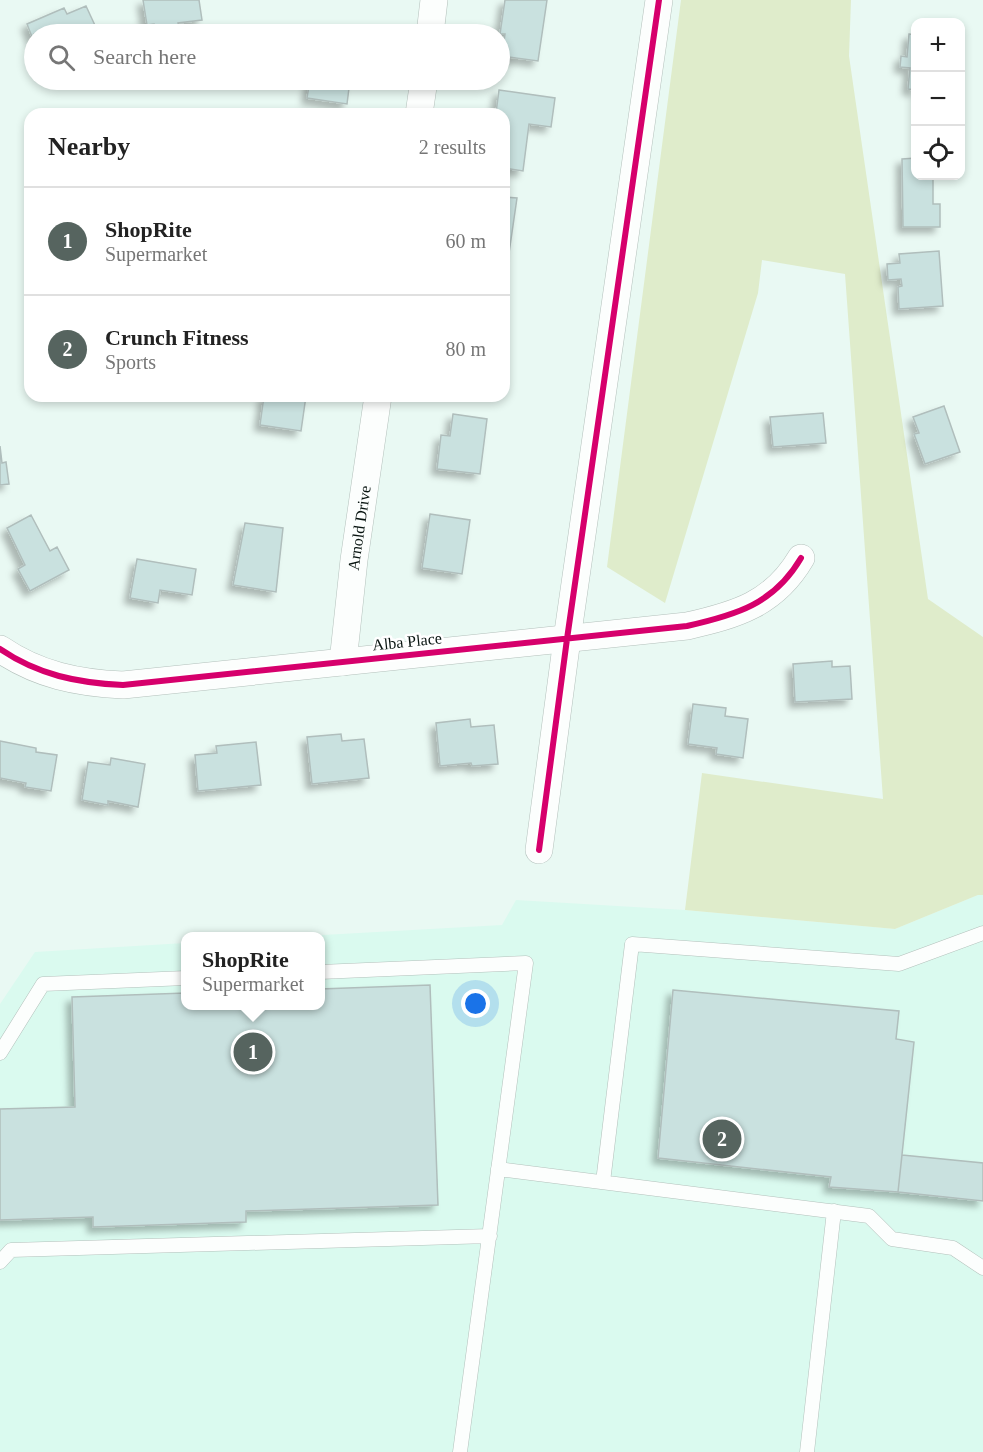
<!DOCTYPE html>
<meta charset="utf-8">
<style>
body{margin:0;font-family:Georgia,serif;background:#f6f6f6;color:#222}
.controls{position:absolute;right:18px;top:18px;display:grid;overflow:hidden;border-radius:12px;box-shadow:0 3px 9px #0003}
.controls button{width:54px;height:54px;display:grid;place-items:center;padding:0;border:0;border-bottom:2px solid #e0e0e0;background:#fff;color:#222;font:30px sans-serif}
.you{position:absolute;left:476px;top:1004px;width:21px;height:21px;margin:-15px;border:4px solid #fff;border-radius:50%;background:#1a73e8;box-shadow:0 0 0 9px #1a73e833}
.badge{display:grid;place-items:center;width:39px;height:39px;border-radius:50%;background:#56645f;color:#fff;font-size:20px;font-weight:700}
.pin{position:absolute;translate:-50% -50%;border:3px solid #fff;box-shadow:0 2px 6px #0006}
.popup{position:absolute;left:181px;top:932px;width:144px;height:78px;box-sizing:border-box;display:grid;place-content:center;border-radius:12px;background:#fff;filter:drop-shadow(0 2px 4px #0005);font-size:20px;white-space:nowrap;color:#767676}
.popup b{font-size:22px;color:#222}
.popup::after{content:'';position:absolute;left:50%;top:100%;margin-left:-12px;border:12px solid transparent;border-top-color:#fff}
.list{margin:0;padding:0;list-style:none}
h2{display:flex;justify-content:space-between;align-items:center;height:78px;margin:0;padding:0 24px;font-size:26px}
h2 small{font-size:20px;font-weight:400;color:#767676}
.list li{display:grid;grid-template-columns:39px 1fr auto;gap:18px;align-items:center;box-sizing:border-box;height:108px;padding:0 24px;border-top:2px solid #e0e0e0}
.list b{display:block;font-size:22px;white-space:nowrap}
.list p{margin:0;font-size:20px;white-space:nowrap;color:#767676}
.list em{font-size:20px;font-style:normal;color:#767676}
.icon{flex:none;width:33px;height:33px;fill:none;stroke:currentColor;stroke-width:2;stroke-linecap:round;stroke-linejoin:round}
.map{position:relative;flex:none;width:983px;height:1452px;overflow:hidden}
.search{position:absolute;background:#fff;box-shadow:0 3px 9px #0003;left:24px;top:24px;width:486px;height:66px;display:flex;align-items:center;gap:15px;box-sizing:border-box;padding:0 21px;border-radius:33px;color:#767676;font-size:22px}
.panel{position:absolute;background:#fff;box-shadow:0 3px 9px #0003;left:24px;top:108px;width:486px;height:294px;border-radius:18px}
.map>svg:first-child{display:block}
</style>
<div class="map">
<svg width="983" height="1452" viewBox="0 0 983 1452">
<defs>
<filter id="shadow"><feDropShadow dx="-5.5" dy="5.5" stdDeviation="3" flood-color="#0004"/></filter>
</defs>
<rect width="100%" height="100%" fill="#e9f9f3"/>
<path fill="#dafaef" d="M978 895H983V1452H0V1004L35 952 185 943 186 1006H320V936H305L502 925 516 900 685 910 895 929Z"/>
<path fill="#dfeccb" d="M681 0H851L849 56 928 599 983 637V895H978L895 929 685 910 702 773 883 799 845 274 762 260 758 293 665 603 607 567Z"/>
<path fill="#c9e1df" stroke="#b0bebc" stroke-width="1.5" filter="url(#shadow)" d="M143 0H199L202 20 178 23 180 32 155 34 154 24 147 25Z
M505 0H547L538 61 502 56 505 34H500Z
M86 6 99 34H34V42L27 24 64 8 67 14Z
M909 34 916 35V90L908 89 910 68 900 67 901 56 907 57Z
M310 80H350L347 104 307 98Z
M499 90 555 98 551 127 529 124 523 171 504 168V114H487L488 112 496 113Z
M916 158V176H933V204H940V227H903L902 159Z
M504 197 517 198 509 253 504 252Z
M939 251 943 306 899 309 898 287 902 286 901 279 888 280 887 264 900 263 899 254Z
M264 396H306L301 431 260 425Z
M944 406 960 452 925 464 914 434 919 433 913 417Z
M823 413 826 443 773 447 770 417Z
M453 414 487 419 480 474 437 469 441 435 450 436Z
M0 446 2 463 6 462 9 484 0 485Z
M430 514 470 520 462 574 422 568Z
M31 515 50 551 57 547 69 570 30 591 18 569 25 565 7 528Z
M245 523 283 528 276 592 233 585Z
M137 559 196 569 192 595 160 590 158 603 130 598Z
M832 661V667L850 666 852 699 795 702 793 664Z
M693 704 726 708 725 716 748 719 743 758 716 754 717 748 688 744Z
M470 719 471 727 494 725 498 764 472 766 471 763 440 766 436 723Z
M341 734 342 741 364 739 369 778 312 784 307 737Z
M0 741 36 748V752L57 755 51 791 25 787 26 783 0 778Z
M256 742 261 785 198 791 195 755 217 753 216 746Z
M111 758 145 764 138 807 108 801V805L82 800 88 762 110 765Z
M430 985 438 1205 246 1211V1222L93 1227V1217L0 1220V1109L75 1107 72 997 186 993V1006H320V989Z
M673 990 899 1011 896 1039 914 1042 898 1192 829 1187 831 1177 658 1158Z
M902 1155 983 1163V1201L898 1192Z"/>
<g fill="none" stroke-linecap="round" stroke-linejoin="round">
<defs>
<path id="lane" d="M320 972 526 963 460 1452
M0 1053 43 984 186 978
M498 1169 869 1216 892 1239 953 1248 983 1268
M603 1182 632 944 899 964 983 933
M0 1262 11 1250 490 1236
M807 1452 834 1211"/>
<g id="street">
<path d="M430 34 434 0"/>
<path d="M419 114 424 80"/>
<path d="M0 649C38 675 78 683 123 685L687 626C736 615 774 604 801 558"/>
<path id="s1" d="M343 662 354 560 378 396"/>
<path d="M539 850 567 639 659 0"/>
</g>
</defs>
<use href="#lane" stroke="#b3c0bb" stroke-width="15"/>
<use href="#street" stroke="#b3c0bb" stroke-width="28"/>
<use href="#lane" stroke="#fcfefd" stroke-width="14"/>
<use href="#street" stroke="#fcfefd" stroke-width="27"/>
<defs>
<path id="cycleway" d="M0 649C38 675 78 683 123 685L687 626C736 615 774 604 801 558
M539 850 567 639 659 0"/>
</defs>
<use href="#cycleway" stroke="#fff" stroke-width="10"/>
<use href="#cycleway" stroke="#d6006c" stroke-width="6"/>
</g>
<g text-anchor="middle" stroke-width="5" stroke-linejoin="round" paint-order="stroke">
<g font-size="16" fill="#07130f" stroke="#fff">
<text dy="6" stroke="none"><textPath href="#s1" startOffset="135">Arnold Drive</textPath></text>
<text transform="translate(407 641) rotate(-6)" y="6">Alba Place</text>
</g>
</g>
</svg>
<div class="controls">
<button>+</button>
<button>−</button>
<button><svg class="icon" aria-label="locate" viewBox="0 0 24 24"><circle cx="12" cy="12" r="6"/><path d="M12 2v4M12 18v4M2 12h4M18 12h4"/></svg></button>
</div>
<div class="you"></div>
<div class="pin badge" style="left:253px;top:1052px">1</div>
<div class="popup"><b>ShopRite</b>Supermarket</div>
<div class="pin badge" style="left:722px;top:1139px">2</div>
<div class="search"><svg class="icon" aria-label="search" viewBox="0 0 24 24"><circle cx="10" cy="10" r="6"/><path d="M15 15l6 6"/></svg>Search here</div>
<section class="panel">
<h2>Nearby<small>2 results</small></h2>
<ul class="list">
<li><span class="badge">1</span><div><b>ShopRite</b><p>Supermarket</p></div><em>60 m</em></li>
<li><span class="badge">2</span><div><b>Crunch Fitness</b><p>Sports</p></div><em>80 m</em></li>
</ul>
</section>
</div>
